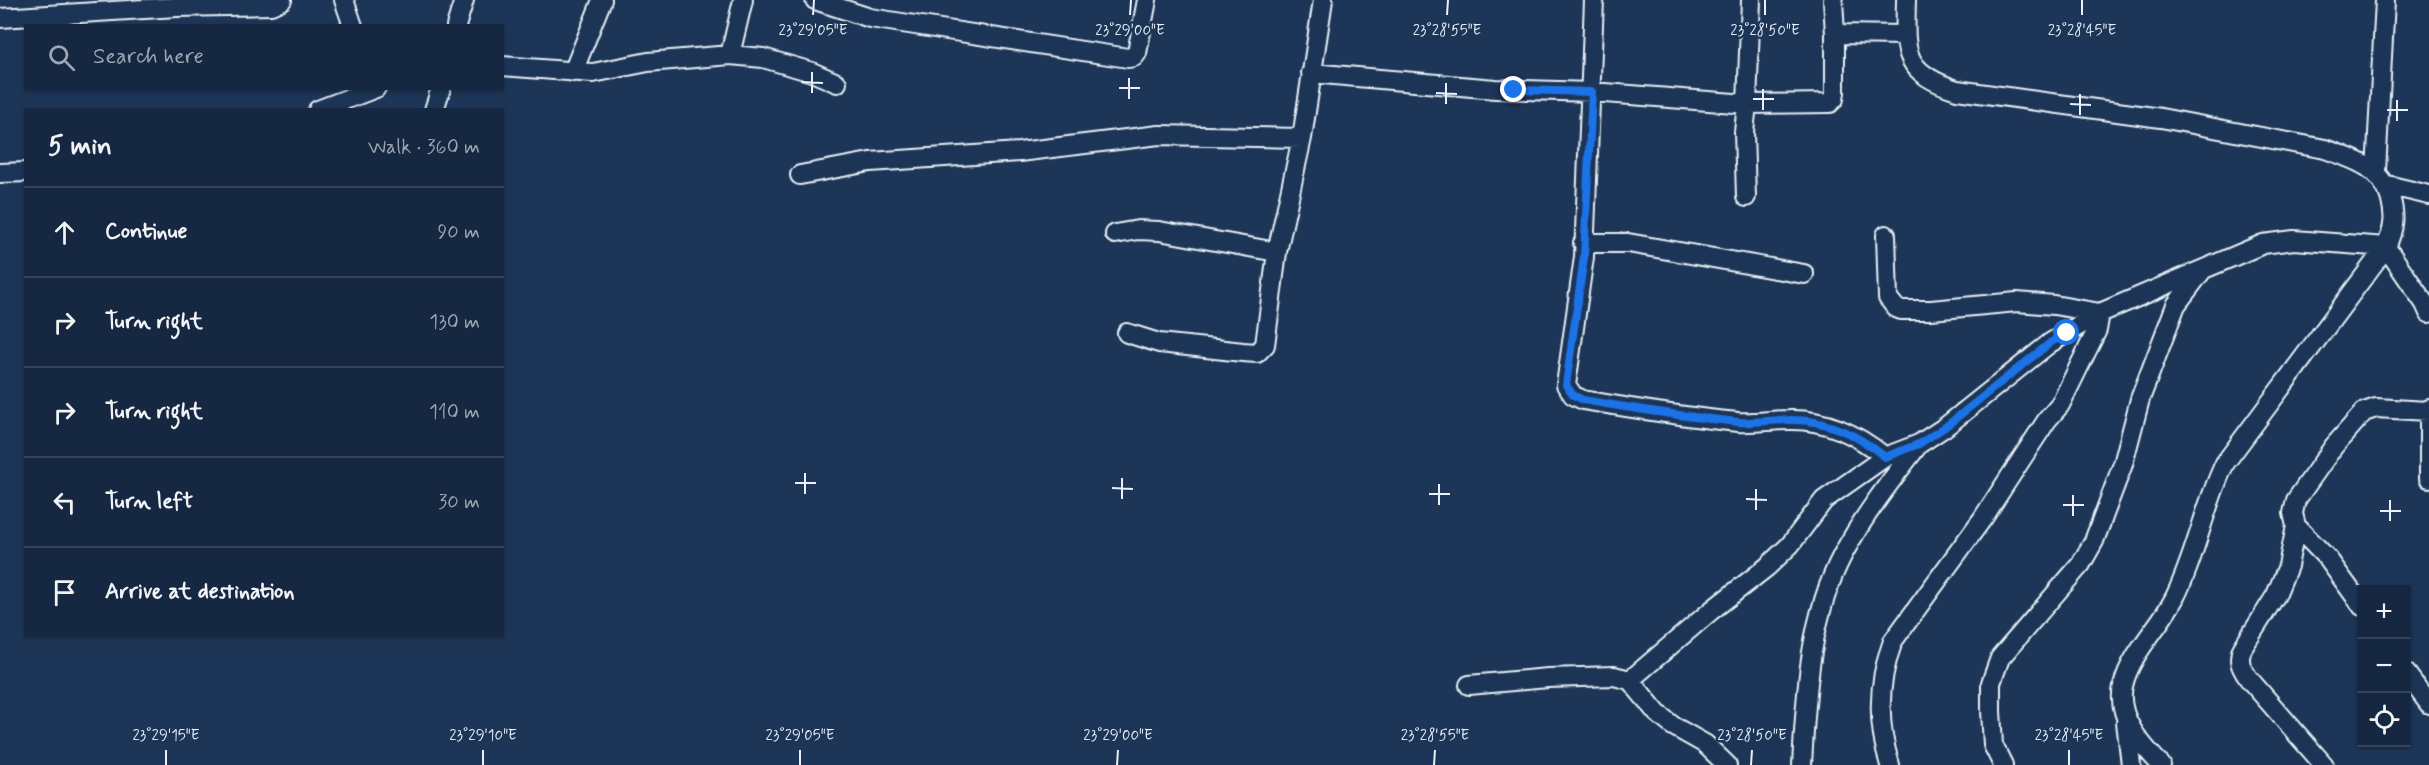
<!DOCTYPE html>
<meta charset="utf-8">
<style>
body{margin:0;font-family:Mynerve,sans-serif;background:#23344c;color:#f1f3f6}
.controls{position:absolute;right:18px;bottom:18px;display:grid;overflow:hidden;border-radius:0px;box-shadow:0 2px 4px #0004}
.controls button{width:54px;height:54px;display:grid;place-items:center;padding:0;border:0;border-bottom:2px solid #35445a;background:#162841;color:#f1f3f6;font:30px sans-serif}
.stop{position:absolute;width:18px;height:18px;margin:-14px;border:4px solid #1a73e8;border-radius:50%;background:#fff}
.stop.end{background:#1a73e8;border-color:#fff;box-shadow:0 2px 6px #0008}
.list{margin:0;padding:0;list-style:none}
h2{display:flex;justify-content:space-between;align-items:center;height:78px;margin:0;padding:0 24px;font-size:26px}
h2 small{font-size:20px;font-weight:400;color:#9ea6b1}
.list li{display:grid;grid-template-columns:39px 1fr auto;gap:18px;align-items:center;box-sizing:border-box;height:90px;padding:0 24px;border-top:2px solid #35445a}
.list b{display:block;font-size:22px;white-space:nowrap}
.list em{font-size:20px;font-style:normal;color:#9ea6b1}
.icon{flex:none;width:33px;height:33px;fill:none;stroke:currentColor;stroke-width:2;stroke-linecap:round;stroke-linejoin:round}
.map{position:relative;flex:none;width:2429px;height:765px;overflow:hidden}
.search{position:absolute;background:#162841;box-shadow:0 2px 4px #0004;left:24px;top:24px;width:480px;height:66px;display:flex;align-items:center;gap:15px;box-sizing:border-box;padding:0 21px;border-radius:0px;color:#9ea6b1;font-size:22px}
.panel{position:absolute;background:#162841;box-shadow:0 2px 4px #0004;left:24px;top:108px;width:480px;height:528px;border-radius:0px}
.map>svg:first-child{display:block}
</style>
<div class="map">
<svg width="2429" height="765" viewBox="0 0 2429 765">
<rect width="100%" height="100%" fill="#1d3557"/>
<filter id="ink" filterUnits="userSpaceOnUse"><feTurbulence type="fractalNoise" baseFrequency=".0167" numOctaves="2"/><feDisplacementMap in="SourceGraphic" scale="12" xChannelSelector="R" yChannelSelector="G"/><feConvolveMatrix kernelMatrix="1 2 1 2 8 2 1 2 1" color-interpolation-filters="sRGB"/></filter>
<g filter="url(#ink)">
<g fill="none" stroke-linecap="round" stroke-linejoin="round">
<defs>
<path id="minor" d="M344 0 353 26
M815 0 870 18 1128 58 1134 57 1137 53 1147 0
M1594 0 1584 257 1566 385 1573 395 1583 400C1635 409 1686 417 1738 422 1755 423 1772 420 1789 420 1826 419 1857 434 1885 457
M1833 0 1835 34 1905 35
M1906 0C1905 51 1901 72 1957 90L2161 118 2325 149C2353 159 2380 166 2390 197 2396 216 2394 229 2386 247L2225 463C2204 506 2196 556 2174 599 2159 628 2130 654 2123 686 2116 717 2141 744 2161 765
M177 7 271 5 282 0
M0 18 177 7 182 0
M456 26 464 0
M730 55 743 0
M502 66 593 73 648 62 730 55 763 58 812 72 837 83
M573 72 602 0
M1311 73 1495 89 1592 92 1747 104 1751 0
M318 110 376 88
M434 110 441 88
M2376 172 2385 0
M0 173 26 172
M800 175 870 162 1019 152 1159 135 1302 138
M2387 185 2429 195
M1746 197 1744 132 1747 104 1830 103 1834 99 1835 92V34
M1115 234 1138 230 1159 231 1277 252
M1886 235 1888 298 1896 308 1901 310H1931L2017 302 2054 305 2100 313 2097 330 2060 405 2047 420 1983 518 1893 641C1878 681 1877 724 1890 765
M1583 243H1628L1804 274
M1127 333 1159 343 1243 352 1257 353 1265 345 1277 252 1302 138 1323 0
M2429 409V478
M2296 526 2328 559 2362 606
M2406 673 2429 704
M1630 680 1712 610 1767 567 1790 545 1824 500 1885 457 1919 444 1945 427 2050 343 2100 313 2263 244 2294 240 2386 247 2425 304 2429 313
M1469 685 1548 678 1614 676 1630 680 1657 713 1673 726 1705 744 1727 765
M2126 722 2131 765
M1802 765C1806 694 1809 618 1843 554 1864 515 1892 479 1919 444
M2003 765 1993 745 1991 711V683L2000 658 2081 564 2094 541 2123 464 2140 399 2176 305 2201 272
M2324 765 2249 679C2242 669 2237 662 2242 649L2276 595 2288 566 2296 526 2293 513 2296 500 2334 446 2364 412 2376 408 2428 411"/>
</defs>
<use href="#minor" stroke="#e8f1f8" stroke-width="22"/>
<use href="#minor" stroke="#1d3557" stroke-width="18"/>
</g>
</g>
<g fill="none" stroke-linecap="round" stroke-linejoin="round" filter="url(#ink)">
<path stroke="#1a73e8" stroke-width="8" d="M1514 90 1592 92 1584 257 1566 385 1573 395 1583 400C1635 409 1686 417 1738 422 1755 423 1772 420 1789 420 1826 419 1857 434 1885 457L1919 444 1945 427 2050 343 2067 333"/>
</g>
<path fill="none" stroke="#e8f1f8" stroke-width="2" d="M813 15 814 0M1130 15 1131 0M1447 15 1448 0M1765 15V0M2082 15V0M802 82 823 83M1119 88H1140M812 93V72M1436 93 1457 94M1129 99V78M1753 99H1774M1446 104V83M2070 104 2091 105M1763 110V89M2387 110H2408M2080 115V94M2397 121V100M795 483H816M1112 488 1133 489M805 494V473M1429 494H1450M1122 499V478M1746 499 1767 500M1439 505V484M2063 505H2084M1756 510V489M2380 511H2401M2073 516V495M2390 521V500M166 765V750M483 765V750M800 765V750M1117 765 1118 750M1434 765 1435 750M1751 765 1752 750M2069 765V750"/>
<g font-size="15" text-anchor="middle" fill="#e8f1f8" stroke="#1d3557" stroke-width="5" stroke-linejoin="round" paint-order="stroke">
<text x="813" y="35">23°29'05"E</text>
<text x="1130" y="35">23°29'00"E</text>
<text x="1447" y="35">23°28'55"E</text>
<text x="1765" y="35">23°28'50"E</text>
<text x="2082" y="35">23°28'45"E</text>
<text x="166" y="740">23°29'15"E</text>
<text x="483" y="740">23°29'10"E</text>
<text x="800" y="740">23°29'05"E</text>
<text x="1118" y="740">23°29'00"E</text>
<text x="1435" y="740">23°28'55"E</text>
<text x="1752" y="740">23°28'50"E</text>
<text x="2069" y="740">23°28'45"E</text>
</g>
</svg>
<div class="controls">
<button>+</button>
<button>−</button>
<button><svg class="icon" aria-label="locate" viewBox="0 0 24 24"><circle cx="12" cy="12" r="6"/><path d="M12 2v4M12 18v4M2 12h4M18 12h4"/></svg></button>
</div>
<div class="stop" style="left:2067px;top:333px"></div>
<div class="stop end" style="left:1514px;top:90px"></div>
<div class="search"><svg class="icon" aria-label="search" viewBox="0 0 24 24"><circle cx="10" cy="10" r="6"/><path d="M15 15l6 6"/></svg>Search here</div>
<section class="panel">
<h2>5 min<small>Walk · 360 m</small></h2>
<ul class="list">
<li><svg class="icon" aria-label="ahead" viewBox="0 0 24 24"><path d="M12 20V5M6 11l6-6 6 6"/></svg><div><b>Continue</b></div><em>90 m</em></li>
<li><svg class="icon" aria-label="right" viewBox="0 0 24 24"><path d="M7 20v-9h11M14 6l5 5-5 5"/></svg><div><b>Turn right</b></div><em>130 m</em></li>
<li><svg class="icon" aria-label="right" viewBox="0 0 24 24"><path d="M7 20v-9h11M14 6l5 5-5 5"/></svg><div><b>Turn right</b></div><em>110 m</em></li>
<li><svg class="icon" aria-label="left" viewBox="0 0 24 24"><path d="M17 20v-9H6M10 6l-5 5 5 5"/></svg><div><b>Turn left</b></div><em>30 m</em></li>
<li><svg class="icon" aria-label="arrive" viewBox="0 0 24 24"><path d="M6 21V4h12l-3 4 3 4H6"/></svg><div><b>Arrive at destination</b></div></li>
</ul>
</section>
</div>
